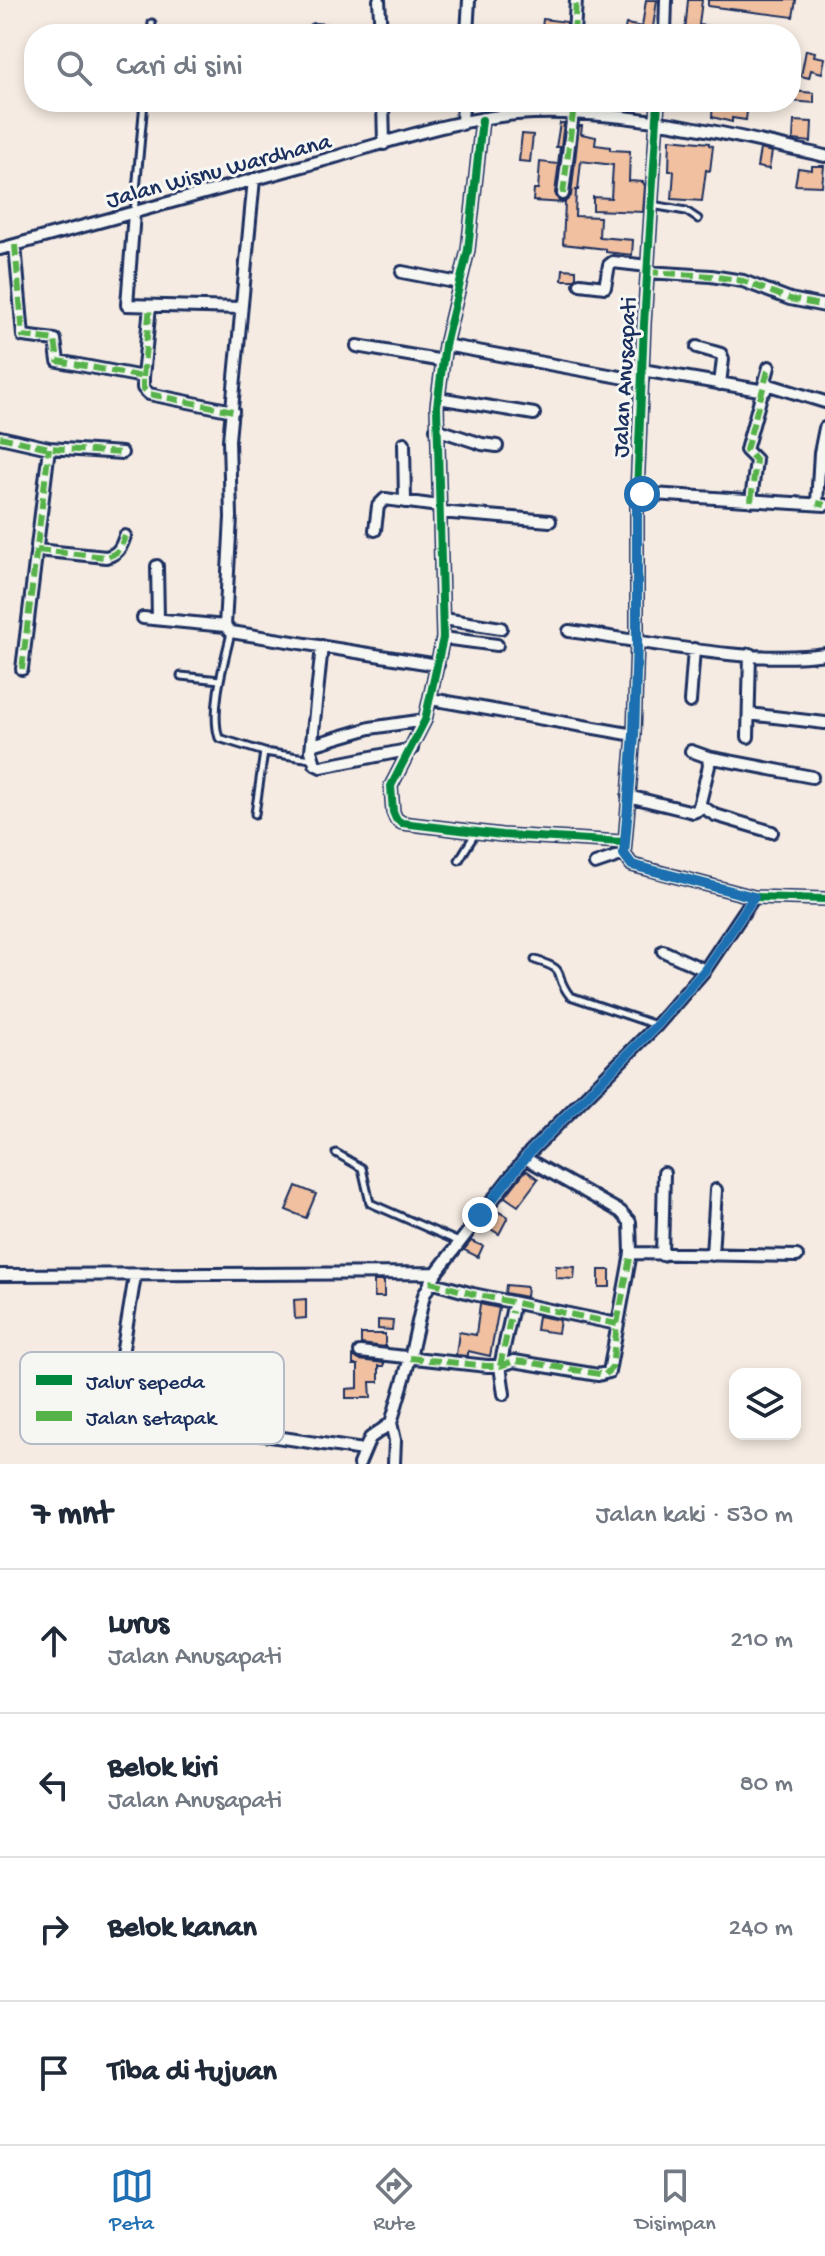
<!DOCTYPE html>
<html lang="id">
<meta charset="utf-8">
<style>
body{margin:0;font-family:"Gochi Hand",sans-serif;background:#f2f2f3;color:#1f2937}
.controls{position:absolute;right:24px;bottom:24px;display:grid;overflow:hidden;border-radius:16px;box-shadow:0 4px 12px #0003}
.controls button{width:72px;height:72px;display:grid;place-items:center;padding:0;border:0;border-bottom:2px solid #e0e1e3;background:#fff;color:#1f2937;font:40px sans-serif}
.stop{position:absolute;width:24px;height:24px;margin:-18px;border:6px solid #1f6fb2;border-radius:50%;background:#fff}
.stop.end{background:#1f6fb2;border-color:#fff;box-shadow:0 2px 8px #0008}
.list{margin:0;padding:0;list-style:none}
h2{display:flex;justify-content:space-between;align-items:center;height:104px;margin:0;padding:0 32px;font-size:34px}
h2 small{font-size:26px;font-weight:400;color:#747a83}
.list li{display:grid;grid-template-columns:52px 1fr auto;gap:24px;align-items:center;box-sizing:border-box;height:144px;padding:0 32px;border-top:2px solid #e0e1e3}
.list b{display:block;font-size:30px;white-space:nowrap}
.list p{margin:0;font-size:26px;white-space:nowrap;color:#747a83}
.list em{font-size:26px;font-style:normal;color:#747a83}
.icon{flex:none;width:44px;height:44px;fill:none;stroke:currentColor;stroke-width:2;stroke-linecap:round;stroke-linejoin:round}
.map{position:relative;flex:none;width:825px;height:1464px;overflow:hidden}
.search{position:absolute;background:#fff;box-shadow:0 4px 12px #0003;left:24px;right:24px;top:24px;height:88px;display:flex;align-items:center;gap:20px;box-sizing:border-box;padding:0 28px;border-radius:32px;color:#747a83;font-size:30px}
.sheet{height:680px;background:#fff}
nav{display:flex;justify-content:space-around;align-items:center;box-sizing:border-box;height:112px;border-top:2px solid #e0e1e3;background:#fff;font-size:22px;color:#747a83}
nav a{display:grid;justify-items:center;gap:4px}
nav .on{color:#1f6fb2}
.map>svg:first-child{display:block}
</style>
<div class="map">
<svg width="825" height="1464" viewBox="0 0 825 1464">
<rect width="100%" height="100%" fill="#f5ebe2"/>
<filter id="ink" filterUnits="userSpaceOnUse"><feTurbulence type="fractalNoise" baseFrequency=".0125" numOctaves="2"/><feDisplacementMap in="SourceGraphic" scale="16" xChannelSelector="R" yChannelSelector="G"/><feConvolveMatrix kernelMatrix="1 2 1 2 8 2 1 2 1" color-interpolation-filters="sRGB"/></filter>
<g filter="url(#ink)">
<path fill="#f0c0a0" stroke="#1b2f5e" stroke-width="2" d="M646 0H657L652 34H624L626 24 642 27Z
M688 0H702L699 25 728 28 727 34 685 33Z
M708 0H796L793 17 708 6Z
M543 19 567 22 566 32 542 28Z
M806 50 815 52 814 56 825 58 822 73 811 70 809 78 801 76Z
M791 91 814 93V103L791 101Z
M726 102H748L746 120 732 118V122L712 117 713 103Z
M794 121 812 122 811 142 793 140Z
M560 123H564L555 193 559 201 565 202 571 196 579 126H582L581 134 596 137 595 145 610 147V150L630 151 629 181 643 182 645 186 643 212 593 210V197L611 198 613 165 581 161 578 190H576L575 216 600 217 599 237 633 240 632 255 606 252V249L563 244 565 203 533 201 534 189H538L540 162 558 164 560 147H556Z
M522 134 533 135 530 162 519 161Z
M670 139 709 143V145L713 146 710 171 706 170 702 201 672 199 674 171H669Z
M760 149 772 152 769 169 757 167Z
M812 166H824L822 186 795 185 798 168 812 170Z
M563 269 576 270V278L573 280H562Z
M526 1170 538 1179 518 1206 505 1197Z
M296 1186 316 1194 306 1218 286 1210Z
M495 1210 508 1217 499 1234 484 1225Z
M471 1241 483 1246 478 1257 464 1250Z
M556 1266 575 1267 574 1279 556 1278Z
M599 1270H610V1287H599Z
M374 1281H384V1297H374Z
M506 1285 527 1287 526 1297 505 1293Z
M306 1299V1318L295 1319 294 1300Z
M480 1304 499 1308 490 1356 468 1351V1356L456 1355 459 1332 476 1335Z
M538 1316 560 1320 558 1333 536 1330Z
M378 1320 393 1321 392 1330 378 1329Z
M361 1334H385V1347L361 1344Z
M353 1356 359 1360 384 1363V1366H379V1382H370L371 1398H346V1389L358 1388V1365H353Z"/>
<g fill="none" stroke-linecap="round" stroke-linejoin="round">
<defs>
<path id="lane" d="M151 34 152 23
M652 205 686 211 698 219
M134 213 144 102
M231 633C224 662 210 710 219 738L264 752 312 759
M181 676 220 680
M255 814 264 752
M459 860 475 834
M535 960C571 971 551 972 570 996L656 1025
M336 1153 362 1168 370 1203 459 1242"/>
<path id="street" d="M379 0 381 34
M314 30 370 34
M467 34 469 0
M574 34 576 0
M665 34 666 0
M383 102 384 144
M658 102 644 324 637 493V640L634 735 624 854 632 865 754 897 825 899
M482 120 468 250 445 345 437 406 443 638 425 720 391 786 393 812 396 819 402 823 502 835 623 842
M462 124 463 102
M254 179 229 440 231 517 225 626 231 632 438 665
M563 194 573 113
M134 213 127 305 241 308
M15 245 23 336 55 340 58 361 143 377V388L149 394 233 411
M0 249C107 220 214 191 321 161 389 142 461 116 533 113 631 110 729 134 825 156
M402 272 459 283
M647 272 711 276 743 281 790 299 825 306
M580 284 605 287 609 265 613 262 648 266
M445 345 642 381
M357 346 443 361
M697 347 721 354 723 359 720 384
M642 370 765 391
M143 377 150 306
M766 384 825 402
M438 398 534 414
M436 429 482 444 497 446
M0 437 49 448 122 453
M404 443 405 502
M637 493 825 505
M751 501 756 460 746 450 769 367
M817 503 820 453 825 428
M439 512 550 521
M375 530 378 506 385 499 439 506
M37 550 106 557C118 554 121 548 125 536
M157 566 158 619
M143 618 225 626
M444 619 501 628
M569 631C647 641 748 665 825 654
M443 638 497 645
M322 646 311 751 315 764 321 767 412 749
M22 669 49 448
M431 699 634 735
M690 702 694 649
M749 714 825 723
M748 737 750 654
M312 745 370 728 425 720
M708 757 812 777
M628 796 693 812 698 810 709 766 708 757 691 751
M701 806 715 815 772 832
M595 864 624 854
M663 951 705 970
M631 1253 797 1256
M662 1255 664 1173
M712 1255 716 1190
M0 1275 436 1273
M430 1282 473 1294 617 1324
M360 1352 487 1366H500L514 1361 598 1375 609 1372 631 1253 630 1222 621 1212 525 1158
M116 1390 135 1276
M504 1394 500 1366 512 1311
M391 1423 395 1440 394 1464
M230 1430 363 1450
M359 1464 370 1438 391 1423 410 1358 424 1295 436 1273 530 1152 657 1025 705 970 754 897"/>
</defs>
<use href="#lane" stroke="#1b2f5e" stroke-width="11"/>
<use href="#street" stroke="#1b2f5e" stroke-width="16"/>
<use href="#lane" stroke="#f6f6f2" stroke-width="5"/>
<use href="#street" stroke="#f6f6f2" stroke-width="10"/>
<path stroke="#55b248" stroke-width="6" stroke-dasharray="12 6" stroke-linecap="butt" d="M574 34 576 0
M563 194 573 113
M15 245 23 336 55 340 58 361 143 377V388L149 394 233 411
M647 272 711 276 743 281 790 299 825 306
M143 377 150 306
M0 437 49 448 122 453
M751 501 756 460 746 450 769 367
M817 503 825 505
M37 550 106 557C118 554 121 548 125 536
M22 669 49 448
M430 1282 473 1294 617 1324
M410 1358 487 1366H500L514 1361 533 1363 605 1375 612 1367 617 1324 631 1253
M500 1366 512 1311"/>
<defs>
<path id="cycleway" d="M658 102 644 324 637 493V640L634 735 624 854 632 865 754 897 825 899
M482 120 468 250 445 345 437 406 443 638 425 720 391 786 393 812 396 819 402 823 502 835 623 842"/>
</defs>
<use href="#cycleway" stroke="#f6f6f2" stroke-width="13"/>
<use href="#cycleway" stroke="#00873e" stroke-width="8"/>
</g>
</g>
<g fill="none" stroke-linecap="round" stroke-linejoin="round" filter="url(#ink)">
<path stroke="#1f6fb2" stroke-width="10" d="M480 1215 530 1152 657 1025 705 970 754 897 632 865 624 854 634 735 637 640V493L642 494"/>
</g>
<g text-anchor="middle" stroke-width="6" stroke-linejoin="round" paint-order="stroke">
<g font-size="24" fill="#1b2f5e" stroke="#f6f6f2">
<text transform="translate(218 169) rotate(-15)" y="8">Jalan Wisnu Wardhana</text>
<text transform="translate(623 377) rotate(-87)" y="8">Jalan Anusapati</text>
</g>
</g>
<rect x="20" y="1352" width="264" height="92" rx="12" fill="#f6f6f2" stroke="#b4bac6" stroke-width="2"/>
<rect x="36" y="1375" width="36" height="10" fill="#00873e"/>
<rect x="36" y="1411" width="36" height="10" fill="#55b248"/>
<g font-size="22" fill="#1b2f5e">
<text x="86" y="1388">Jalur sepeda</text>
<text x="86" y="1424">Jalan setapak</text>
</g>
</svg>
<div class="controls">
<button><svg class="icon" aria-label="layers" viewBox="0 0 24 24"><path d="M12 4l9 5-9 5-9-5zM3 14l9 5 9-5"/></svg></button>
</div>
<div class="stop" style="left:642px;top:494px"></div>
<div class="stop end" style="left:480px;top:1215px"></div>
<div class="search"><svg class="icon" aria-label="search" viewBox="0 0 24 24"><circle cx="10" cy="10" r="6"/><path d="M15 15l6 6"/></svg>Cari di sini</div>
</div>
<section class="sheet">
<h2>7 mnt<small>Jalan kaki · 530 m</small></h2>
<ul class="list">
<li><svg class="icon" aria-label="ahead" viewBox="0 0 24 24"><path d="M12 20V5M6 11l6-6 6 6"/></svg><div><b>Lurus</b><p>Jalan Anusapati</p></div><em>210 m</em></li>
<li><svg class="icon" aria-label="left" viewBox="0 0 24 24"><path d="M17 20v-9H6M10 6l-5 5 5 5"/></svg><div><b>Belok kiri</b><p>Jalan Anusapati</p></div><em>80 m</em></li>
<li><svg class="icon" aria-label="right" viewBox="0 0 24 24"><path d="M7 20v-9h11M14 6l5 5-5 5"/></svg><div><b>Belok kanan</b></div><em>240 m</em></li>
<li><svg class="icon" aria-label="arrive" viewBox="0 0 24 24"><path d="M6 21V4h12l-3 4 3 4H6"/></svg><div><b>Tiba di tujuan</b></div></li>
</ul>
</section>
<nav>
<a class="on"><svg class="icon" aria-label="map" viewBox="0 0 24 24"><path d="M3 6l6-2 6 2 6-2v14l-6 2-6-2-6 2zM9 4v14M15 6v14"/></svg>Peta</a>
<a><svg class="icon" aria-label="directions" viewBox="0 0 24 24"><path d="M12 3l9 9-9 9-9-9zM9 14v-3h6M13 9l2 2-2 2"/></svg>Rute</a>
<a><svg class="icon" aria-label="saved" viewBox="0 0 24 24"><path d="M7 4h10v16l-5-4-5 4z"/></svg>Disimpan</a>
</nav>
